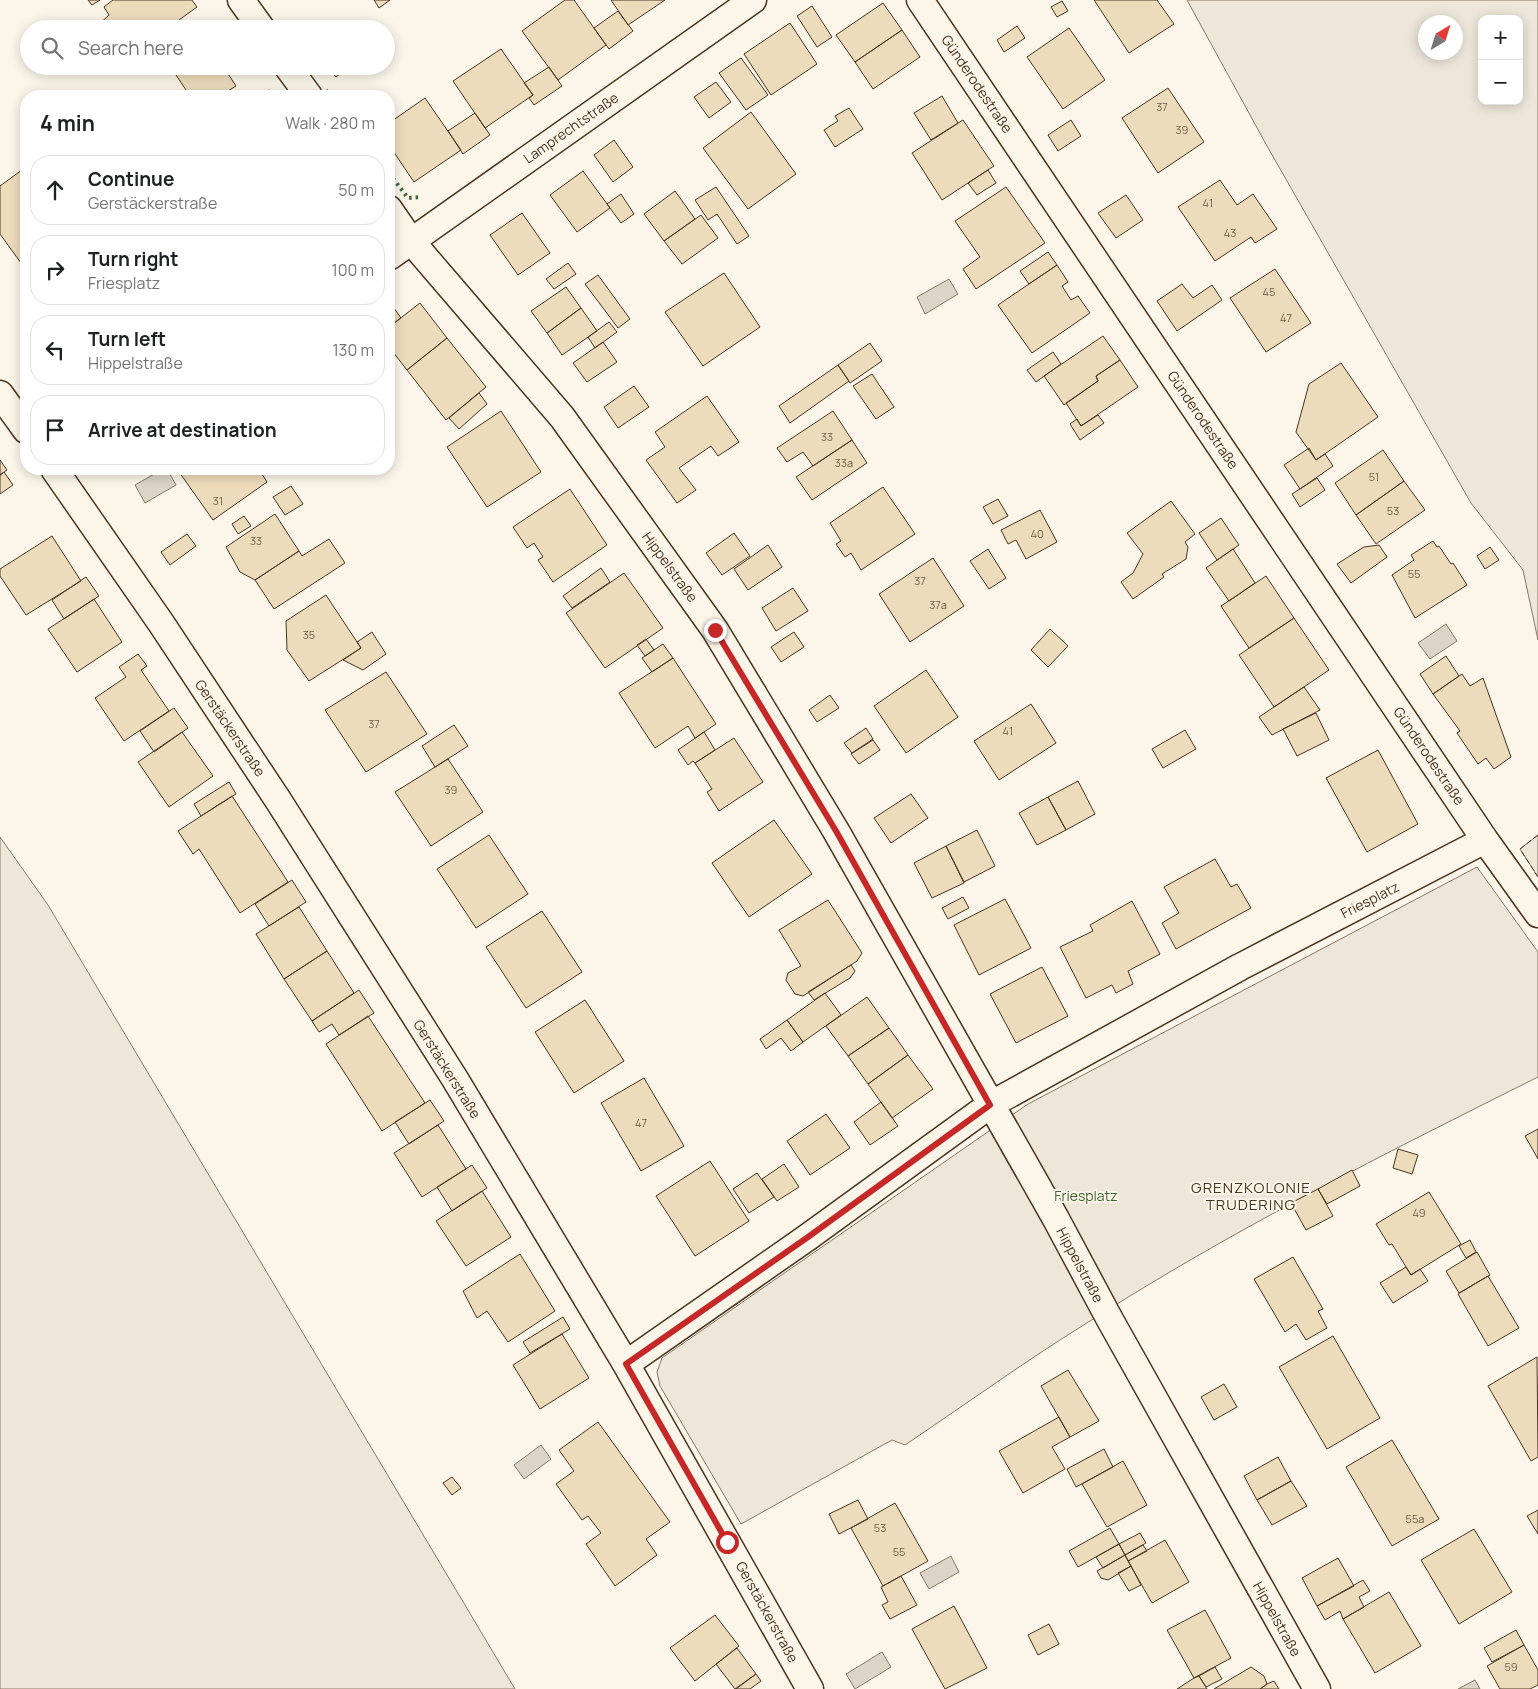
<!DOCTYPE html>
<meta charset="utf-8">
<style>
body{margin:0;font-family:Manrope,sans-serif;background:#f6f6f6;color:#202124}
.controls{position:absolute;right:15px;top:15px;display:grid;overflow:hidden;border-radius:10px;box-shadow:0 2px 12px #0003}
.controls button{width:45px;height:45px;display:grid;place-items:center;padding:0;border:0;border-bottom:1px solid #e0e0e0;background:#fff;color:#202124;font:25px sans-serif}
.compass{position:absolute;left:1418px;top:15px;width:45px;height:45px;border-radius:50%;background:#fff;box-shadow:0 2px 12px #0003;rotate:38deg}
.stop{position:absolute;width:15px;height:15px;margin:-11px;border:4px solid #c62828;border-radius:50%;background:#fff}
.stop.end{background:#c62828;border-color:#fff;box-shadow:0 1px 5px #0008}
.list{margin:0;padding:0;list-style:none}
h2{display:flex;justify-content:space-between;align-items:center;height:65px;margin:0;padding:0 20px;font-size:21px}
h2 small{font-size:16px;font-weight:400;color:#757577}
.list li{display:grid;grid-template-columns:32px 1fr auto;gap:15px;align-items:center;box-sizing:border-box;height:70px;margin:0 10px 10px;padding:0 10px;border:1px solid #e0e0e0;border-radius:20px}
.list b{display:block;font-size:19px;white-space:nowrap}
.list p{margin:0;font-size:16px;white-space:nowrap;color:#757577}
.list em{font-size:16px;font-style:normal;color:#757577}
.icon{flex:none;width:28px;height:28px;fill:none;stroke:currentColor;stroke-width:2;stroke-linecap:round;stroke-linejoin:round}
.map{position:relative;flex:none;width:1538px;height:1689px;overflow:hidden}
.search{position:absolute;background:#fff;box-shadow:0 2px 12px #0003;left:20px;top:20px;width:375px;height:55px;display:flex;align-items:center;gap:12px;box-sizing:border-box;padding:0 18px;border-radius:28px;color:#757577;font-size:19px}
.panel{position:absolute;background:#fff;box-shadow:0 2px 12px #0003;left:20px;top:90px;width:375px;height:385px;border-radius:20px}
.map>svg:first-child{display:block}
</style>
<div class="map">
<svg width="1538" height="1689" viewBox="0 0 1538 1689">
<rect width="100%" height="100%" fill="#fbf6e9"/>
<path fill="#ede6d9" stroke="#887966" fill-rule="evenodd" d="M1187 0H1538V640L1523 570 1471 503 1267 146ZM1482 19H1519V101H1482ZM1456 22V52H1426V22Z
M1538 835V877L1520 849Z
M0 837 48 905 515 1689H0Z
M1477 867 1538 952V1077C1386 1153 1234 1229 1090 1321 1027 1360 966 1404 905 1445L892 1440 741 1524 660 1386 657 1372 662 1358 1028 1104Z"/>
<path fill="#dcd4c6" stroke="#887966" d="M949 279 958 294 925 314 917 297Z
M163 469H167L176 485 145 503 135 485Z
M1446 624 1457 641 1430 659 1418 643Z
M541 1445 551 1459 524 1479 514 1465Z
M951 1556 959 1572 929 1589 920 1573Z
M882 1652 891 1667 855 1689 846 1674Z
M1475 1680 1480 1689H1458Z"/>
<path fill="#ecdcbc" stroke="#4a3520" d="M88 0H100L92 5Z
M113 0H192L197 7 179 20 184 29H94L109 15 104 7Z
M374 0H390L379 8Z
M565 0H574L606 45 558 80 522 31Z
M611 0H665L628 25Z
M1094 0H1157L1174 24 1129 53Z
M1062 1 1068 11 1057 17 1051 7Z
M883 3 902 30 855 62 836 35Z
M812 6 832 37 817 47 797 16Z
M618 11 633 31 609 49 594 28Z
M790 23 817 64 771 95 744 54Z
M1017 26 1025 38 1004 52 997 40Z
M1069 28 1105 80 1063 109 1027 57Z
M902 30 920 57 873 89 855 62Z
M501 49 533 95 485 128 453 81Z
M741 58 768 95 746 110 719 73Z
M176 66H223L236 86 220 96H190L172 69Z
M328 66H350L336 77Z
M549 67 562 86 534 105 529 98 533 95 524 83Z
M716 82 731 102 709 118 694 97Z
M1168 88 1204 142 1158 173 1122 118Z
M942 96 958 123 931 140 914 113Z
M425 98 461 150 414 182 389 145V123Z
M849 108 863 129 835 147 824 130 838 121 835 116Z
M751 112 796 174 748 209 703 148Z
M475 113 490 135 463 154 448 131Z
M963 120 994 166 942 200 912 153Z
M1071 120 1081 136 1058 151 1048 135Z
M614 140 633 167 613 182 594 155Z
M26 167V259L21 263 0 234V186Z
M988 170 996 183 977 195 968 183Z
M583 171 610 208 577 232 550 195Z
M1220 180 1237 205 1253 194 1277 229 1255 243 1251 237 1215 261 1178 207Z
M716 187 749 236 737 244 717 214 708 220 695 200Z
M1006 187 1045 243 976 289 963 269 980 257 955 221Z
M675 191 695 219 664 241 644 214Z
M621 194 634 214 621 223 607 204Z
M1126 195 1143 220 1116 238 1098 213Z
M522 213 550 253 518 275 490 235Z
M701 215 718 238 682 264 664 241Z
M1048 252 1057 265 1029 284 1020 271Z
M26 259V270L21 263Z
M568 263 576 274 554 289 546 279Z
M1057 265 1068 282 1062 286 1071 300 1078 296 1090 313 1032 353 998 305Z
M1275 269 1311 323 1266 352 1230 298Z
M724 273 760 327 703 366 665 312Z
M598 275 630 319 618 328 585 284Z
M1182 284 1193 298 1212 285 1222 300 1177 331 1157 301Z
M566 287 581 308 547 333 531 311Z
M420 303 447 338 407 370 389 347V327Z
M391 304 401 318 389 327V306Z
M581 308 597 331 562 355 547 333Z
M609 322 617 332 595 348 588 337Z
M1103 336 1120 360 1096 376 1098 381 1064 405 1044 376Z
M447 338 486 387 446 420 407 370Z
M603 342 617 362 587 382 573 363Z
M870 343 882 361 850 383 838 365Z
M1053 352 1061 364 1036 382 1027 370Z
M1120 360 1138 387 1081 426 1066 403 1098 381 1096 376Z
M1341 363 1378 417 1316 460 1296 432 1309 384Z
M838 365 849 381 790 423 779 406Z
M872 374 894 407 876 419 853 386Z
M634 386 649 407 618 428 604 407Z
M479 393 487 404 459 429 449 418Z
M707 396 739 442 718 456 711 446 679 468 696 490 677 503 646 460 665 447 655 432Z
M501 411 541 472 487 507 447 447Z
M833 411 852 440 813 466 803 452 787 462 777 448Z
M1098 415 1104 423 1080 440 1070 424 1077 419 1081 426Z
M852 440 867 463 812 500 796 477Z
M1309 448 1316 460 1325 454 1333 466 1300 489 1284 465Z
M1383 450 1404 481 1356 515 1335 483Z
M0 460 7 470 0 475Z
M177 469H259L267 482 213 520Z
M4 472 13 485 0 494V475Z
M1317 478 1325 490 1300 507 1292 494Z
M1404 481 1425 510 1376 544 1356 515Z
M291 486 303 504 285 515 273 497Z
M883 487 915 534 861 570 851 553 845 557 836 544 841 541 830 523Z
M570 489 607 545 553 582 538 560 543 557 534 543 527 548 513 527Z
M998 499 1008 516 993 524 983 507Z
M1171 501 1195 534 1185 542 1188 547 1186 559 1162 574 1164 577 1133 599 1121 582 1133 573 1143 554 1127 533Z
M1040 510 1057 542 1026 559 1016 540 1008 544 1001 530Z
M275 514 299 551 255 580 240 572 226 547Z
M244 516 251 526 238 534 232 524Z
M1221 518 1239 545 1217 560 1199 533Z
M734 533 750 556 722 575 706 553Z
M187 534 196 546 170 565 161 552Z
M52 536 81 581 26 615 0 576V569Z
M329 539 345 563 274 609 255 580 299 551 302 556Z
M1433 541 1437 547 1439 546 1451 564 1453 563 1467 585 1415 618 1392 575 1414 560 1411 555Z
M768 545 782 567 748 590 734 569Z
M1379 545 1387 557 1351 583 1337 564 1364 547Z
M1490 547 1499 560 1485 569 1477 556Z
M988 549 1006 578 989 589 970 561Z
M1233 549 1255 583 1229 601 1206 568Z
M933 558 964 606 910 642 879 594Z
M601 568 610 582 572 608 563 596Z
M624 573 663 628 605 668 566 613Z
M1266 576 1294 618 1249 648 1221 606Z
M86 577 99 596 64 619 52 600Z
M793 588 808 611 776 631 762 608Z
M326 595 361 648 309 681 287 650 286 621Z
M94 599 122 642 77 672 48 629Z
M1294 618 1329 670 1274 707 1239 655Z
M1050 629 1068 646 1048 667 1031 650Z
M372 632 386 654 363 670 343 660 361 648 357 642Z
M794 632 804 647 781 662 771 647Z
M646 639 654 650 645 656 637 645Z
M663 644 673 658 652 672 642 658Z
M138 654 147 666 141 670 169 711 124 741 95 698 126 677 119 667Z
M1446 656 1459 676 1433 694 1420 674Z
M673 658 716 724 695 738 688 726 655 748 619 693Z
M926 670 958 717 906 753 874 706Z
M386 672 427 734 366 772 325 710Z
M1462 674 1470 686 1483 678 1511 757 1494 769 1486 758 1478 764 1457 733 1460 731 1433 694Z
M1304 687 1320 710 1272 735 1259 717Z
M830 695 839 708 817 722 809 710Z
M1031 704 1056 743 999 780 974 741Z
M174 708 188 728 154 752 140 731Z
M1316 713 1329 740 1297 756 1283 729Z
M454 725 468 746 435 767 422 746Z
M866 728 873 739 852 753 844 743Z
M1185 730 1196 749 1163 768 1152 749Z
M182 732 213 776 169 807 138 762Z
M704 732 715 750 695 763 693 761 688 765 678 750Z
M734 738 763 782 719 811 707 792 712 789 695 763Z
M873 740 880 750 859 764 851 754Z
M1378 750 1418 824 1367 852 1326 778Z
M448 759 483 812 431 846 395 792Z
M1078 781 1095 814 1066 830 1048 797Z
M229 782 236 794 201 816 194 804Z
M911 794 928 818 891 843 874 818Z
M232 796 288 882 240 913 199 849 193 854 178 831Z
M1048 797 1066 830 1037 845 1019 813Z
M774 820 812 874 749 917 712 863Z
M977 830 995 866 964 882 946 846Z
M489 835 528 894 476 928 437 869Z
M946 846 964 883 932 898 914 863Z
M1215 859 1231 887 1237 884 1251 908 1176 949 1162 923 1179 913 1164 887Z
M292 880 306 902 269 926 255 904Z
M963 897 969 908 948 919 942 908Z
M1005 899 1031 948 979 975 954 925Z
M828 900 862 953 857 961 803 996 795 994 786 980 788 973 801 966 779 930Z
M1132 901 1160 954 1128 971 1133 984 1116 993 1112 985 1086 998 1060 947 1093 931 1090 925Z
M299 907 327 951 284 979 256 934Z
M542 911 582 972 526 1008 486 947Z
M327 951 354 993 312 1021 284 979Z
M851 965 855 971 850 978 814 1000 808 992Z
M1042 967 1068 1016 1016 1043 990 994Z
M359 990 374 1013 339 1035 332 1024 319 1032 312 1021Z
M825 993 841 1015 803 1042 787 1020Z
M867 997 889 1028 848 1056 826 1026Z
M585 1000 624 1061 574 1093 535 1032Z
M368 1016 425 1103 382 1131 326 1044Z
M787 1020 803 1042 791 1051 781 1038 766 1049 760 1039Z
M889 1028 908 1055 868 1084 848 1056Z
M908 1055 933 1089 892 1118 868 1084Z
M644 1078 684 1146 641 1171 601 1103Z
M430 1100 444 1121 409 1144 395 1122Z
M881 1102 898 1126 870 1145 854 1122Z
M826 1114 850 1148 810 1175 787 1141Z
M438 1125 466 1169 422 1197 394 1153Z
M1538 1129V1159L1525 1136Z
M1398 1149 1418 1155 1412 1174 1393 1168Z
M710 1161 749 1221 695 1256 656 1196Z
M784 1164 799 1187 777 1201 762 1179Z
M472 1165 487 1188 452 1211 437 1187Z
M1352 1170 1360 1186 1327 1204 1318 1189Z
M757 1173 774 1197 749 1213 733 1189Z
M1318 1189 1333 1216 1306 1230 1291 1203Z
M482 1191 511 1237 466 1266 436 1221Z
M1429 1192 1461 1244 1411 1275 1392 1244 1389 1245 1376 1224Z
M1470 1240 1476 1252 1466 1258 1459 1246Z
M1477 1252 1490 1275 1459 1293 1446 1271Z
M520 1254 555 1311 508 1342 487 1311 477 1318 463 1291Z
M1293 1257 1323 1309 1318 1311 1327 1328 1306 1340 1296 1324 1285 1332 1254 1279Z
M1406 1267 1411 1275 1420 1269 1428 1281 1393 1303 1380 1283Z
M1488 1276 1519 1328 1488 1346 1458 1294Z
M563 1317 570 1329 530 1353 523 1342Z
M562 1334 589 1378 540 1409 513 1365Z
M1333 1336 1380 1418 1327 1449 1279 1367Z
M1537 1357 1538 1457 1531 1461 1488 1386Z
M1068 1370 1099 1421 1070 1437 1041 1386Z
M1224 1384 1237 1407 1214 1420 1201 1397Z
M1059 1417 1070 1437 1052 1447 1065 1469 1023 1493 999 1451Z
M598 1422 670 1522 646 1539 657 1555 615 1586 586 1544 601 1533 588 1516 582 1520 556 1484 574 1471 559 1450Z
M1392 1440 1439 1519 1392 1546 1346 1467Z
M1104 1449 1113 1467 1076 1487 1067 1469Z
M1278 1457 1291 1481 1257 1500 1244 1476Z
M1123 1461 1147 1505 1107 1527 1082 1484Z
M452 1477 461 1488 452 1495 443 1483Z
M1291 1481 1307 1506 1272 1525 1257 1500Z
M858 1500 868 1519 839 1534 829 1514Z
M895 1503 928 1561 883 1586 851 1528Z
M1538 1510V1534L1527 1516Z
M1110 1528 1119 1544 1078 1567 1069 1551Z
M1474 1529 1512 1592 1459 1624 1421 1560Z
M1140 1533 1146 1543 1125 1555 1119 1544Z
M1165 1540 1189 1582 1152 1603 1128 1561Z
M1119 1544 1125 1555 1103 1568 1096 1557Z
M1143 1545 1147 1551 1128 1561 1125 1555Z
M1125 1555 1131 1566 1108 1580 1101 1578 1097 1571Z
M1338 1558 1354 1586 1317 1606 1302 1578Z
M1131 1566 1141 1585 1129 1591 1118 1573Z
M901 1576 917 1605 890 1619 882 1605 888 1602 881 1587Z
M1363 1580 1370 1591 1359 1597 1364 1607 1343 1619 1340 1611 1325 1620 1317 1606Z
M1389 1592 1421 1646 1375 1673 1343 1619Z
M954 1606 987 1668 945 1689 912 1629Z
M1205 1610 1231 1658 1194 1678 1167 1630Z
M715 1615 739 1646 695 1681 670 1648Z
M1049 1624 1059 1644 1038 1655 1028 1635Z
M1516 1630 1524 1645 1492 1662 1484 1648Z
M1524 1645 1538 1670V1685L1530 1689H1500L1487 1666Z
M737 1648 756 1674 735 1689 716 1664Z
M1215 1667 1222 1679 1206 1687 1199 1676Z
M1251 1667 1264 1676 1267 1684 1260 1689H1214Z
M756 1674 761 1681 750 1689H736Z
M1199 1676 1207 1689H1177L1194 1678Z
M1274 1681 1279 1689H1260L1267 1684Z"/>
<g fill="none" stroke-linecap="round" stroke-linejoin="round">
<defs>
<path id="street" d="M241 0 262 29
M920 0 1485 840 1538 914
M287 66 309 96
M389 209 411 241 562 417 715 630 836 831 1056 1219 1109 1318 1317 1689
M389 257 753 0
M0 394 26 430
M54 469 161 623 278 800 455 1079 626 1364 810 1689
M626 1364 808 1237 990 1105 1240 967 1485 840"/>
</defs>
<use href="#street" stroke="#4a3520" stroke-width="29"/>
<use href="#street" stroke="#fbf6e9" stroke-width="26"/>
<path stroke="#436837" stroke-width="4" stroke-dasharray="2.5 4" stroke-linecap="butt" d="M326 90 330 96
M263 96 273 89
M389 173 408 198 422 197"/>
<path stroke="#4a3520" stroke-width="1" stroke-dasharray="6 2.5" stroke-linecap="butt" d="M1538 835 1520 849 1538 877"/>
</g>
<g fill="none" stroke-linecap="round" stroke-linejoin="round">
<path stroke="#c62828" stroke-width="6" d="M715 630 836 831 990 1105 808 1237 626 1364 727 1542"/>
</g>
<g text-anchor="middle" stroke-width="4" stroke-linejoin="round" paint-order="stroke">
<g font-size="11" fill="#725f47">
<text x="1162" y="111">37</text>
<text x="1182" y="134">39</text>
<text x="1208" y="207">41</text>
<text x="1230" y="237">43</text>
<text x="1269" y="296">45</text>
<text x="1286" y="322">47</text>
<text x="827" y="441">33</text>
<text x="844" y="467">33a</text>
<text x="1374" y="481">51</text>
<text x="218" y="505">31</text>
<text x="1393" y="515">53</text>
<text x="1037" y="538">40</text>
<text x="256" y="545">33</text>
<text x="1414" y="578">55</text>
<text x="920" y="585">37</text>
<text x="938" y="609">37a</text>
<text x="309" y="639">35</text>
<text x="374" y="728">37</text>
<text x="1008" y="735">41</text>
<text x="451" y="794">39</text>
<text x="641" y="1127">47</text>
<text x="1419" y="1217">49</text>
<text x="1415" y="1523">55a</text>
<text x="880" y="1532">53</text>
<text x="899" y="1556">55</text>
<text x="1511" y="1671">59</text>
</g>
<g font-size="14" fill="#4a3520" stroke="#fbf6e9">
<text transform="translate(977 84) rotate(56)" y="5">Günderodestraße</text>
<text transform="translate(571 128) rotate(-35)" y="5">Lamprechtstraße</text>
<text transform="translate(1203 420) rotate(56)" y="5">Günderodestraße</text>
<text transform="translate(670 567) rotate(54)" y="5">Hippelstraße</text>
<text transform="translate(230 728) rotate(56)" y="5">Gerstäckerstraße</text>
<text transform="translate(1429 756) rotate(56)" y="5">Günderodestraße</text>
<text transform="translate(1370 900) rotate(-27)" y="5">Friesplatz</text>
<text transform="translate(447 1069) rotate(58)" y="5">Gerstäckerstraße</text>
<text transform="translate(1080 1265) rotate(62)" y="5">Hippelstraße</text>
<text transform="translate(767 1612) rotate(61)" y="5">Gerstäckerstraße</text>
<text transform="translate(1277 1619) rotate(61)" y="5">Hippelstraße</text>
</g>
<g font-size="14" fill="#436837" stroke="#fbf6e9">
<text x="1086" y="1201">Friesplatz</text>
</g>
<g font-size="15" letter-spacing="1" fill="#4a3520" stroke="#fbf6e9">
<text x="1251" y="1193">GRENZKOLONIE<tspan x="1251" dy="17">TRUDERING</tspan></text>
</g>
</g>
</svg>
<div class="controls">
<button>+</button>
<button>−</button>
</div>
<svg class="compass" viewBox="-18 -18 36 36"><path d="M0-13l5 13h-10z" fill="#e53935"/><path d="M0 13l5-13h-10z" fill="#757577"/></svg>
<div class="stop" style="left:727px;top:1542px"></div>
<div class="stop end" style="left:715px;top:630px"></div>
<div class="search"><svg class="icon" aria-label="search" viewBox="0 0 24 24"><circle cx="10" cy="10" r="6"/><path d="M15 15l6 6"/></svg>Search here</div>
<section class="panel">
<h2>4 min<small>Walk · 280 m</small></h2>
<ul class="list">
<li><svg class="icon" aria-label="ahead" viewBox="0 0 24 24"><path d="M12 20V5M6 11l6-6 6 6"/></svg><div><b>Continue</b><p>Gerstäckerstraße</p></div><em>50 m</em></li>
<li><svg class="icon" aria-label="right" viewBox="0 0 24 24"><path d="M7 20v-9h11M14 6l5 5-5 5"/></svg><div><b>Turn right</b><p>Friesplatz</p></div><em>100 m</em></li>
<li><svg class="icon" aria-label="left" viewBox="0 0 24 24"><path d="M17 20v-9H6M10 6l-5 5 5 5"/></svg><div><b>Turn left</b><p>Hippelstraße</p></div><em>130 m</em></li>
<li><svg class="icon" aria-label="arrive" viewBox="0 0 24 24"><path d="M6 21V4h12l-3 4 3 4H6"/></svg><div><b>Arrive at destination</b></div></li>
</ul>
</section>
</div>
